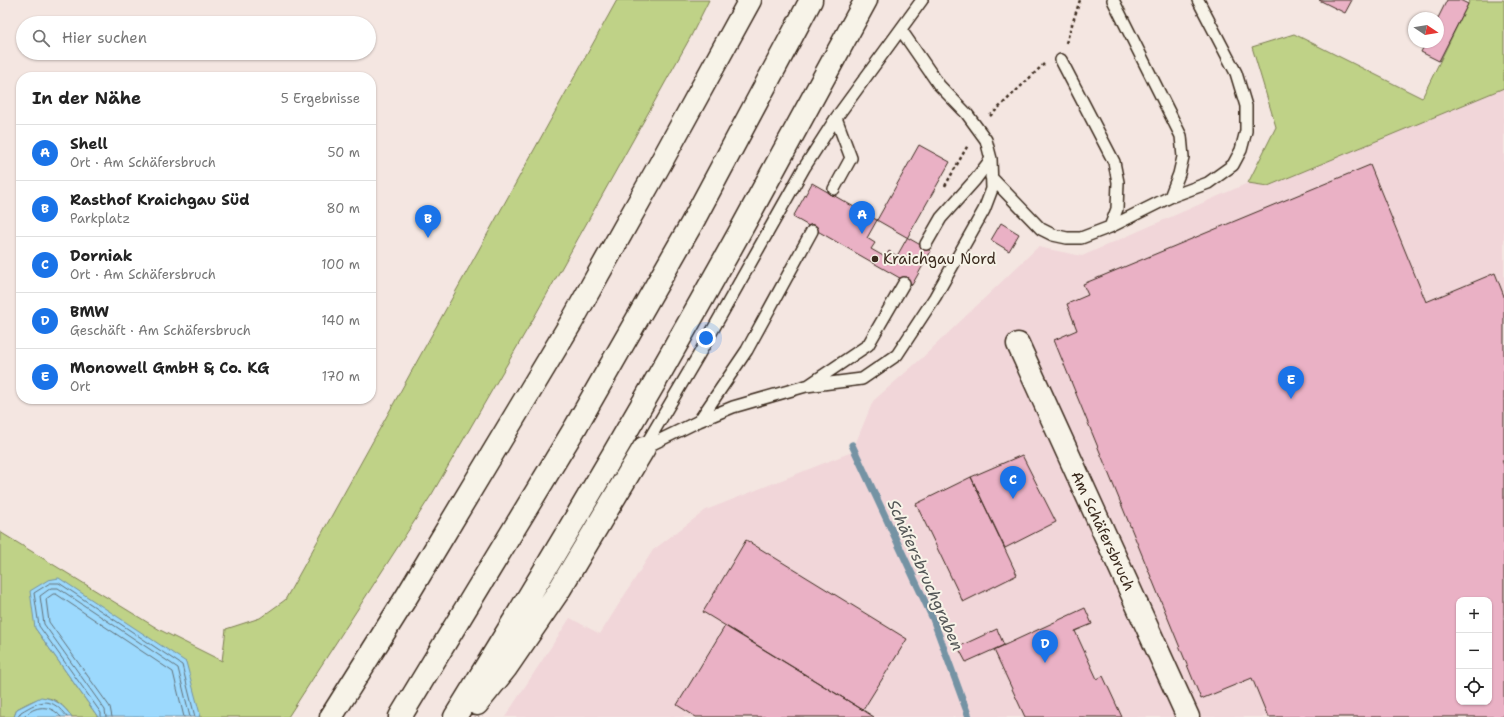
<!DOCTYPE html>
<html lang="de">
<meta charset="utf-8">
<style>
body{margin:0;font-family:"Shantell Sans",sans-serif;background:#f6f6f6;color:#222}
.controls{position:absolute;right:12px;bottom:12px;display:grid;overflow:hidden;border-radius:8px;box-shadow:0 1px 3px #0004}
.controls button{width:36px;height:36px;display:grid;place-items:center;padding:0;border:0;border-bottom:1px solid #e0e0e0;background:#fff;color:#222;font:20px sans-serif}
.compass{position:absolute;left:1408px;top:12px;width:36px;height:36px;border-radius:50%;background:#fff;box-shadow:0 1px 3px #0004;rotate:102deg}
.you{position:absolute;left:706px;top:338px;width:14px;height:14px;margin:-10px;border:3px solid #fff;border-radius:50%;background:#1a73e8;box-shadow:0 0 0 6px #1a73e833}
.badge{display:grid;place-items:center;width:26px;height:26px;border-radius:50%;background:#1a73e8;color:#fff;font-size:13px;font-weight:700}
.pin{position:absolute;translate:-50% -33px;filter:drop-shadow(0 1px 2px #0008)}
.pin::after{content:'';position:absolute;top:21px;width:14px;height:12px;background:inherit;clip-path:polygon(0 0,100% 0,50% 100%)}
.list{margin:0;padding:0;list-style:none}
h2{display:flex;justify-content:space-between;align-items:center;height:52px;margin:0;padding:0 16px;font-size:17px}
h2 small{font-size:13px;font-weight:400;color:#767676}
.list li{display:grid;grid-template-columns:26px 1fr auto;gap:12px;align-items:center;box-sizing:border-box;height:56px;padding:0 16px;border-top:1px solid #e0e0e0}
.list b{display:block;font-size:15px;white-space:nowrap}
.list p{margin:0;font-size:13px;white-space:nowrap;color:#767676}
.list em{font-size:13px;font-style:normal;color:#767676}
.icon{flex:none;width:22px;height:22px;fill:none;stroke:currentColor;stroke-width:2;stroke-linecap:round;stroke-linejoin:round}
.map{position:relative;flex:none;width:1504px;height:717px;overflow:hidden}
.search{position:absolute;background:#fff;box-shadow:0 1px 3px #0004;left:16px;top:16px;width:360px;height:44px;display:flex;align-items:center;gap:10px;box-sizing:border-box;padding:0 14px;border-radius:22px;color:#767676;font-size:15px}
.panel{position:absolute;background:#fff;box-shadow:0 1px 3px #0004;left:16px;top:72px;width:360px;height:332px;border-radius:16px}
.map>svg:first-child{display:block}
</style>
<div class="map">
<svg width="1504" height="717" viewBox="0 0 1504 717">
<rect width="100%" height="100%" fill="#f4e6e1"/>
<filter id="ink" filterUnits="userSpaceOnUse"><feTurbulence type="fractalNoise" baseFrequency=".025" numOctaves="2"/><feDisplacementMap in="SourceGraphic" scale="8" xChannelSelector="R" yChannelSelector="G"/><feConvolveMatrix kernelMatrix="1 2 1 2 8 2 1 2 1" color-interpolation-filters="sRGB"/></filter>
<g filter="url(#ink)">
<path fill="#f1d6d9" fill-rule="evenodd" d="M1504 88V717H505L570 618 600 634 653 550 706 510 852 452 873 401 922 358 1038 247 1082 256 1248 183 1269 186ZM1459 600H1489V702H1459Z"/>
<path fill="#bfd287" stroke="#7d7e52" d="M617 0H709L690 38 532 321 432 494 288 717H199L200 714 35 628 98 717H72C53 691 42 695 17 709L14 717H0V532L160 630 222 661 226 629 260 618 285 600Z
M1470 0H1504V88L1268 186 1248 183 1276 127 1252 47 1294 34 1422 98Z"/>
<path fill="#9cd9fd" stroke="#7593a4" d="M59 578 186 662 200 714 199 717H98L35 628 30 591 48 580Z
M41 697C56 699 63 705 72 717H14L17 709Z"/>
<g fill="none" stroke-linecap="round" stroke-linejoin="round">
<path stroke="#627077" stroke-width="1" d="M18 717 21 712C41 700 51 696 67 717
M24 717C34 705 51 704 61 717
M101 717V713L39 626 34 593 50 583H59L182 665 195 717
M106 717 105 710 44 624 40 596 51 588H58L178 668 190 717
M112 717 110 707 49 622 46 599 53 594H56L173 672 184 717"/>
<path stroke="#7593a4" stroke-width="7" d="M852 445 933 619 969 717"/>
</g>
<path fill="#eab1c5" stroke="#3b2a1e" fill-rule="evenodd" d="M1319 0H1352L1345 13Z
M1447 0H1460L1468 4 1439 61 1421 52 1426 42H1438V18Z
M919 145 950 162 897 256 889 251 885 257 871 249 875 243 867 238Z
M1370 165 1426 302 1495 273 1504 296V459L1502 460 1504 466V717H1268L1252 678 1201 699 1054 340 1077 330 1067 304 1088 295 1083 284ZM1459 600H1489V702H1459Z
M812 183 931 251 912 285 793 217Z
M1001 223 1019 234 1009 251 991 240Z
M1022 455 1056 522 1005 548 971 477Z
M971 477 1017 575 963 602 916 504Z
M746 540 907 639 863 710 703 612Z
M1085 608 1092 624 1075 631 1097 679 1103 676 1122 717H1025L994 650Z
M725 626 863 710 874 717H696L677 705Z
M997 629 1004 645 966 662 958 647Z"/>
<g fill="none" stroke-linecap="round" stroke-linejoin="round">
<defs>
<path id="service" d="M1113 0 1181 136 1183 157 1179 174 1170 197
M1061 60 1114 162 1118 182 1117 209 1110 227
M991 177 1041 229 1053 235 1067 238H1081L1110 227 1170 197 1208 183 1233 165 1241 150 1246 131V106L1236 73 1198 0
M834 189 851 158 836 118
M926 244 941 218 975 180 991 159
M809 385 868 345 904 283
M699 421 747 350 812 231
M644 448 699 421 733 407 806 386 862 379 897 355 935 297 984 210 992 189 991 159 986 140 967 114 939 85 901 30
M644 448 698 356 804 168 836 118 922 0"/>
<path id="minor" d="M1018 344 1188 717"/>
<path id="motorway" d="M477 704 506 668 558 592 644 448
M331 717 407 596 572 321 659 166 750 0
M400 717 575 428 692 223 811 0
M455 717C555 556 651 392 743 226 784 151 825 75 866 0"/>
</defs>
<use href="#service" stroke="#3b2a1e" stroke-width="14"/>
<use href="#minor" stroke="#3b2a1e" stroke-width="25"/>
<use href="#motorway" stroke="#3b2a1e" stroke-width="25"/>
<path stroke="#3b2a1e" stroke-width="2.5" stroke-dasharray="3 3" stroke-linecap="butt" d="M1066 43 1080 0
M990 116 1044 64
M945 186 968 145"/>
<use href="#service" stroke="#f7f3e8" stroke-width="11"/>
<use href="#minor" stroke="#f7f3e8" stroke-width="22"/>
<use href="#motorway" stroke="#f7f3e8" stroke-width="22"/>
</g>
</g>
<circle fill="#3b2a1e" stroke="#f7f3e8" stroke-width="1.5" cx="875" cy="259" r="4"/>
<g text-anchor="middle" stroke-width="4" stroke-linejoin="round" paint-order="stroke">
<g font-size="15" fill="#3b2a1e" stroke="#f7f3e8" text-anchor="start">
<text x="883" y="264">Kraichgau Nord</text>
</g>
<g font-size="15" fill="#3b2a1e" stroke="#f7f3e8">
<text transform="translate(1103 531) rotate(65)" y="5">Am Schäfersbruch</text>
</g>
<g font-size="16" font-style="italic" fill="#535656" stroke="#f7f3e8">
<text transform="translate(926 575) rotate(66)" y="6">Schäfersbruchgraben</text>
</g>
</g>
</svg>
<div class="controls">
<button>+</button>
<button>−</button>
<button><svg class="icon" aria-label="locate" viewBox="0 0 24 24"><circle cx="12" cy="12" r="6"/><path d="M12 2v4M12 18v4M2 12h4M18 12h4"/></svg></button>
</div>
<svg class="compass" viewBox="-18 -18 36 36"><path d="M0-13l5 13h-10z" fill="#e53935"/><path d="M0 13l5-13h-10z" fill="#767676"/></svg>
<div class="you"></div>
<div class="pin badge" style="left:862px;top:234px">A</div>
<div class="pin badge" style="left:428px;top:238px">B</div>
<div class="pin badge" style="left:1013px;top:499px">C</div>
<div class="pin badge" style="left:1045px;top:663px">D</div>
<div class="pin badge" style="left:1291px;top:399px">E</div>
<div class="search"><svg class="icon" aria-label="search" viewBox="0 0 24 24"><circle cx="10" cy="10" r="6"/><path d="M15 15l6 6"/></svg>Hier suchen</div>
<section class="panel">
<h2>In der Nähe<small>5 Ergebnisse</small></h2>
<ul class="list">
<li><span class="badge">A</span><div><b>Shell</b><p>Ort · Am Schäfersbruch</p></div><em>50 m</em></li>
<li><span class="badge">B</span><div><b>Rasthof Kraichgau Süd</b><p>Parkplatz</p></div><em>80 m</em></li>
<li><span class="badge">C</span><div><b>Dorniak</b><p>Ort · Am Schäfersbruch</p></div><em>100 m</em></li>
<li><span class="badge">D</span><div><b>BMW</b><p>Geschäft · Am Schäfersbruch</p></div><em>140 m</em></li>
<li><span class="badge">E</span><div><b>Monowell GmbH &amp; Co. KG</b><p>Ort</p></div><em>170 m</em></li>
</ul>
</section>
</div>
